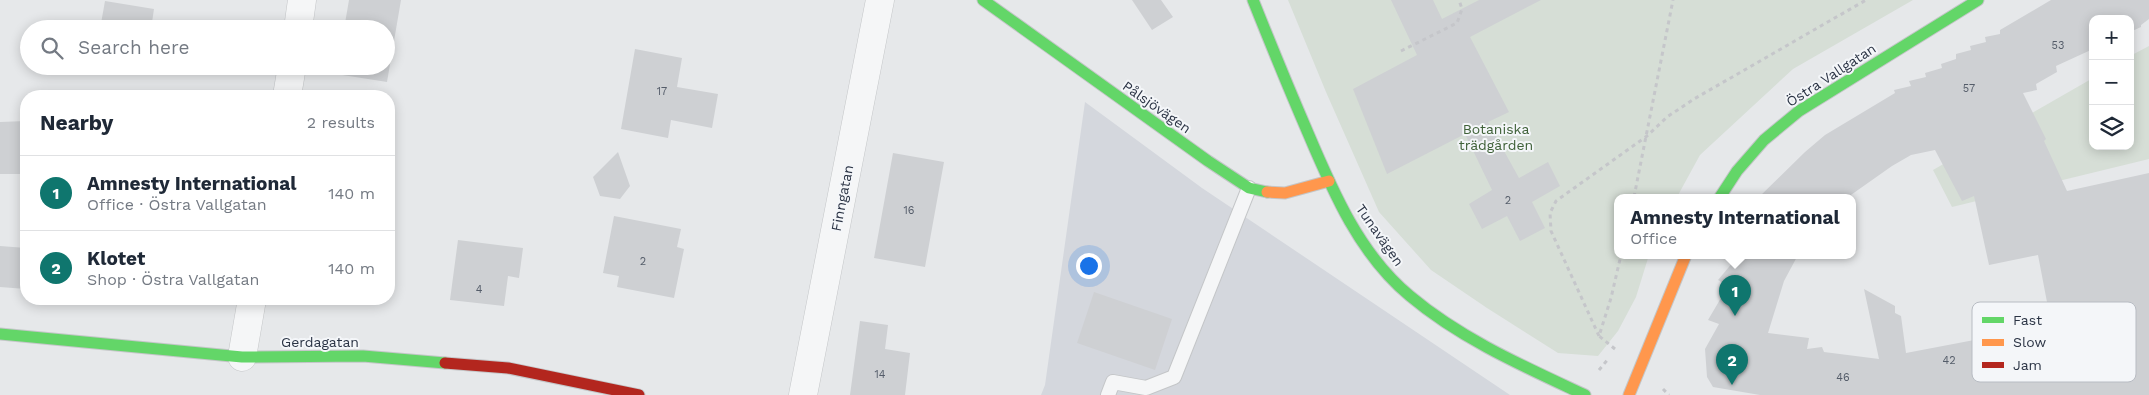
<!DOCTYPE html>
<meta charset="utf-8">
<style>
body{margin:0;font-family:"Work Sans",sans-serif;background:#f2f2f3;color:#1f2937}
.controls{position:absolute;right:15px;top:15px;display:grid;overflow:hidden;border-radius:10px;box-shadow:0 2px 12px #0003}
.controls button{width:45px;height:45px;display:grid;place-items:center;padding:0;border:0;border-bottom:1px solid #e0e1e3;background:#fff;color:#1f2937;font:25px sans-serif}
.you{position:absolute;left:1088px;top:265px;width:18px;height:18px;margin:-12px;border:4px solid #fff;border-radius:50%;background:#1a73e8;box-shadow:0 0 0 8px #1a73e833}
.badge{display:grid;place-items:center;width:32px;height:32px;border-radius:50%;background:#0f766e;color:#fff;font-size:16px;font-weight:700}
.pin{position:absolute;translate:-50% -41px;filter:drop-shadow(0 1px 2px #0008)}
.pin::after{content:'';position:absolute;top:26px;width:18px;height:15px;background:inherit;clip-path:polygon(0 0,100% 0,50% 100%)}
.popup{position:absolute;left:1614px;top:194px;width:242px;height:65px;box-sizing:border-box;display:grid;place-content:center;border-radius:10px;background:#fff;filter:drop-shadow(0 1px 4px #0005);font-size:16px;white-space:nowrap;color:#747a83}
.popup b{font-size:19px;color:#1f2937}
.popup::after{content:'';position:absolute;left:50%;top:100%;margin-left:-10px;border:10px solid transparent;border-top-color:#fff}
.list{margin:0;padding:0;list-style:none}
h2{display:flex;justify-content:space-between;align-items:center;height:65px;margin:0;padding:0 20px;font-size:21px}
h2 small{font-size:16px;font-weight:400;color:#747a83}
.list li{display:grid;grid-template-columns:32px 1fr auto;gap:15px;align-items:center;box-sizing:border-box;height:75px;padding:0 20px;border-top:1px solid #e0e1e3}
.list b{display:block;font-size:19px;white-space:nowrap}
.list p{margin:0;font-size:16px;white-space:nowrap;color:#747a83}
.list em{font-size:16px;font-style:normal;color:#747a83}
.icon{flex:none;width:28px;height:28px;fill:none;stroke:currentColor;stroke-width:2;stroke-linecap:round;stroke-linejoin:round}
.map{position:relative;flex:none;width:2149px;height:395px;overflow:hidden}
.search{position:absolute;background:#fff;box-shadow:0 2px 12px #0003;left:20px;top:20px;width:375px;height:55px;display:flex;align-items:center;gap:12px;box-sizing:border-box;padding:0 18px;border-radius:28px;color:#747a83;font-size:19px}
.panel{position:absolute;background:#fff;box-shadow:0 2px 12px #0003;left:20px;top:90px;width:375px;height:215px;border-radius:20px}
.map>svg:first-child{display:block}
</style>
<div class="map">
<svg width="2149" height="395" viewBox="0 0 2149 395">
<rect width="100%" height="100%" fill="#e6e8ea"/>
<path fill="#d4d7dd" d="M1085 102 1202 188 1510 395H1041L1045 385Z"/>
<path fill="#d6ded6" d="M1288 0H1913L1793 69 1700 155 1677 197H1618V255H1649L1636 297 1618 331 1598 356 1558 353 1487 308 1431 270 1379 212 1326 92Z
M2149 46V159L1952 207 1933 170 2093 78V146H2130V56Z"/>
<path fill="#ced0d3" d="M349 0H401L387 82 336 74 337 66H386V29H344Z
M1132 0H1161L1173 17 1152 30Z
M1391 0H1433L1442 19 1479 0H1541L1470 37 1509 112 1488 122 1519 178 1548 162 1560 186 1532 202 1545 228 1520 241 1507 216 1482 229 1469 204 1492 190 1465 134 1387 174 1353 89 1417 55Z
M2051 0H2149V19L2141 25V27L2130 32V19H2093V49L2056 66 2057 72 2036 84 2037 90 2023 93 2046 139 2044 141 2067 191 2149 173V395H1760L1713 387 1707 377 1705 349 1719 324 1708 320 1728 286 1718 280 1739 255H1798L1784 281 1768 333 1809 338 1807 349 1822 347 1824 352 1879 359 1864 289 1895 306V313L1901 316 1906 353 1990 337 1995 358 2055 344 2038 255 1989 265 1974 196 1962 201 1935 150 1911 155 1892 166 1848 197H1759L1805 152 1825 135 1895 93 1894 90 1911 86 1909 81 1926 77 1925 73 1942 68 1941 64 1956 59V54L1971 50 1970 46 1986 42 1985 37 2000 34V30Z
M105 1 154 9 151 29H100Z
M635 49 682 58 677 87 718 94 712 128 671 120 668 138 621 129Z
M94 66H145L143 75Z
M26 121V174H0V122Z
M618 152 630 186 620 199 600 196 593 177Z
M893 153 944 162 925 267 874 258Z
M614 216 681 229 677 247 684 249 674 298 617 287 619 276 603 273Z
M458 240 523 248 519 278 508 276 504 306 450 300Z
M0 246 26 248V289L0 287Z
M1094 292 1172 319 1155 370 1077 343Z
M860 321 888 325 885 349 910 353 905 395H850Z"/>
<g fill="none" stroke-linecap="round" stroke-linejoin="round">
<defs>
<path id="lane" d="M1108 395 1113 382 1146 388 1174 377 1249 188"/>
<path id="street" d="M298 29 302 0
M287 96 292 66
M242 357 252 299
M803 395 880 0"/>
<path id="fast" d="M983 0 1208 161 1249 188 1267 192
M1253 0C1271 45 1289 89 1308 133 1333 192 1360 255 1410 296 1461 339 1525 367 1585 395
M1720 197 1737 171 1764 140 1799 111 1978 0
M0 334 242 357 363 356 445 363"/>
<path id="slow" d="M1267 192 1285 193 1329 181
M1629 395 1686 255"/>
<path id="jam" d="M445 363 508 368 639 395"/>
</defs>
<use href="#lane" stroke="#c4c6c8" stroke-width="16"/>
<use href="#street" stroke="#c4c6c8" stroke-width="29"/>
<use href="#fast" stroke="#c4c6c8" stroke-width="13"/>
<use href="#slow" stroke="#c4c6c8" stroke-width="13"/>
<use href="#jam" stroke="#c4c6c8" stroke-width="13"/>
<path stroke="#c5c6ca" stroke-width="3" stroke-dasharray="4 4" stroke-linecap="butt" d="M1401 51 1457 23 1462 9 1459 0
M1634 197 1673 0
M1599 336 1551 231 1550 213 1556 201 1647 136 1667 117 1694 99 1866 0
M1615 349 1599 336 1611 298 1621 255
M1599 370 1609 358
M1663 389 1669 395"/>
<use href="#lane" stroke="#f5f6f7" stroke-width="14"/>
<use href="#street" stroke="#f5f6f7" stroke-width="28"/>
<use href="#fast" stroke="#63d668" stroke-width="11"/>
<use href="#slow" stroke="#ff974d" stroke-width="11"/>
<use href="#jam" stroke="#b3261e" stroke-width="11"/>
</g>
<g text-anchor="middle" stroke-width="4" stroke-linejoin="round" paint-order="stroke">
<g font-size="11" fill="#545c69">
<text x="2058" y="49">53</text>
<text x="1969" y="92">57</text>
<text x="662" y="95">17</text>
<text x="1508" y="204">2</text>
<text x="909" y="214">16</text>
<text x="643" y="265">2</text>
<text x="479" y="293">4</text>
<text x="1949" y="364">42</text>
<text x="880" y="378">14</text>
<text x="1843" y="381">46</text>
</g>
<g font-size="14" fill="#2b3445" stroke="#f4f6f9">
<text transform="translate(1831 75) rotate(-33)" y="5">Östra Vallgatan</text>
<text transform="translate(1157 107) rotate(35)" y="5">Pålsjövägen</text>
<text transform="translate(842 198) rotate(-79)" y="5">Finngatan</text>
<text transform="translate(1380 235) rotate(55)" y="5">Tunavägen</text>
<text x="320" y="347">Gerdagatan</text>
</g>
<g font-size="14" fill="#3f6138" stroke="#f4f6f9">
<text x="1496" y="134">Botaniska<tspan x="1496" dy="16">trädgården</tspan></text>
</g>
</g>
<rect x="1972" y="302" width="164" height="80" rx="8" fill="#f4f6f9" stroke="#b8bcc3" stroke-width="1"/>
<rect x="1982" y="317" width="22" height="6" fill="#63d668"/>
<rect x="1982" y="339" width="22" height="7" fill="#ff974d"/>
<rect x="1982" y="362" width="22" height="6" fill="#b3261e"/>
<g font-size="14" fill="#2b3445">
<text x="2013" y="325">Fast</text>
<text x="2013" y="347">Slow</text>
<text x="2013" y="370">Jam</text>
</g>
</svg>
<div class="controls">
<button>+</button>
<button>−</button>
<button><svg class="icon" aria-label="layers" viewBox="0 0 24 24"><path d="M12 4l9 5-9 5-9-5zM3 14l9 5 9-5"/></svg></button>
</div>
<div class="you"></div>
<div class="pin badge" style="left:1735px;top:316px">1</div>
<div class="popup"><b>Amnesty International</b>Office</div>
<div class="pin badge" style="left:1732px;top:385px">2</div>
<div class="search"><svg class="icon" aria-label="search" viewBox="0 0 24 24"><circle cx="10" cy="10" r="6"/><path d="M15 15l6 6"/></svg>Search here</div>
<section class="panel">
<h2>Nearby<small>2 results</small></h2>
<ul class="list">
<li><span class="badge">1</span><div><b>Amnesty International</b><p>Office · Östra Vallgatan</p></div><em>140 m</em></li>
<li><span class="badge">2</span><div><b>Klotet</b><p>Shop · Östra Vallgatan</p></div><em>140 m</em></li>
</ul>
</section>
</div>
